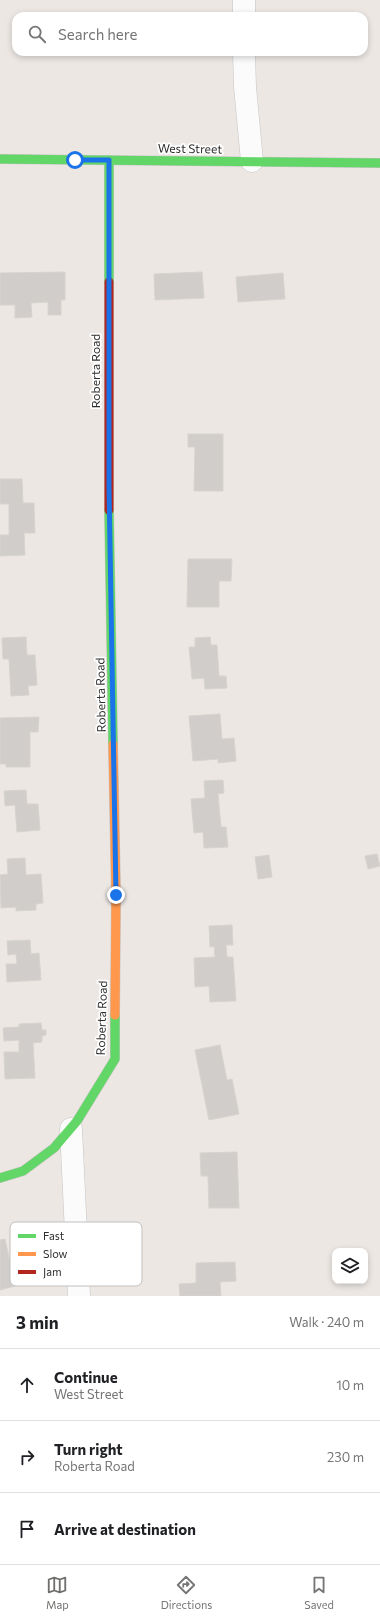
<!DOCTYPE html>
<meta charset="utf-8">
<style>
body{margin:0;font-family:Commissioner,sans-serif;background:#f6f6f6;color:#202124}
.controls{position:absolute;right:12px;bottom:12px;display:grid;overflow:hidden;border-radius:8px;box-shadow:0 2px 6px #0003}
.controls button{width:36px;height:36px;display:grid;place-items:center;padding:0;border:0;border-bottom:1px solid #e0e0e0;background:#fff;color:#202124;font:20px sans-serif}
.stop{position:absolute;width:12px;height:12px;margin:-9px;border:3px solid #1a73e8;border-radius:50%;background:#fff}
.stop.end{background:#1a73e8;border-color:#fff;box-shadow:0 1px 4px #0008}
.list{margin:0;padding:0;list-style:none}
h2{display:flex;justify-content:space-between;align-items:center;height:52px;margin:0;padding:0 16px;font-size:17px}
h2 small{font-size:13px;font-weight:400;color:#757577}
.list li{display:grid;grid-template-columns:26px 1fr auto;gap:12px;align-items:center;box-sizing:border-box;height:72px;padding:0 16px;border-top:1px solid #e0e0e0}
.list b{display:block;font-size:15px;white-space:nowrap}
.list p{margin:0;font-size:13px;white-space:nowrap;color:#757577}
.list em{font-size:13px;font-style:normal;color:#757577}
.icon{flex:none;width:22px;height:22px;fill:none;stroke:currentColor;stroke-width:2;stroke-linecap:round;stroke-linejoin:round}
.map{position:relative;flex:none;width:380px;height:1296px;overflow:hidden}
.search{position:absolute;background:#fff;box-shadow:0 2px 6px #0003;left:12px;right:12px;top:12px;height:44px;display:flex;align-items:center;gap:10px;box-sizing:border-box;padding:0 14px;border-radius:12px;color:#757577;font-size:15px}
.sheet{height:268px;background:#fff}
nav{display:flex;justify-content:space-around;align-items:center;box-sizing:border-box;height:56px;border-top:1px solid #e0e0e0;background:#fff;font-size:11px;color:#757577}
nav a{display:grid;justify-items:center;gap:2px}
nav .on{color:#706f6d}
.map>svg:first-child{display:block}
</style>
<div class="map">
<svg width="380" height="1296" viewBox="0 0 380 1296">
<rect width="100%" height="100%" fill="#ece7e3"/>
<path fill="#d1cdca" stroke="#d7d3cf" d="M65 272V300H61V315H48V302L31 303 32 317 15 318V305H0V273Z
M202 272 204 298 155 300 154 274Z
M283 273 285 299 238 302 236 277Z
M188 434H223V491H194L195 447H188Z
M0 479H22L23 503H34L35 533H24L25 555 0 556V535H9V504H0Z
M188 559H232L231 581H219V607H187Z
M26 637 27 655H35L37 685 28 686 29 695 11 696 9 659H3L2 638Z
M210 637 211 645H217L219 676H226L227 688 205 689 204 678 192 679 189 647H195V638Z
M220 714 222 739 234 738 236 761 218 763V759L193 761 189 716Z
M39 717 38 732H30V767H6V764H0V718Z
M223 780 224 793 218 794 221 827H226L228 847 204 848 203 832 194 833 191 799 205 798 204 781Z
M26 790 27 804H38L40 830 17 832 15 805 5 806 4 791Z
M377 854 380 866 368 869 365 856Z
M269 855 272 877 258 879 255 857Z
M25 858 26 875 41 874 43 903 36 904V910L16 911V907L1 908 0 875 8 874 7 859Z
M232 925 233 945H226L227 957H233L236 1001 210 1002 209 986 195 987 194 958 215 957 214 946 210 947 209 926Z
M30 940 31 954 39 953 41 980 7 982 6 964H17L16 954 8 955 7 941Z
M41 1023 42 1030H46V1035L42 1036V1042L33 1043 35 1078 5 1079 4 1052H19V1040L4 1041 3 1028 19 1027V1024Z
M220 1045 227 1080 232 1079 239 1114 209 1120 195 1050Z
M237 1152 239 1208H209L208 1176H201L200 1153Z
M5 1239 15 1286 0 1290V1240Z
M235 1262 236 1281 220 1282 221 1296H180L179 1284 196 1283V1263Z"/>
<g fill="none" stroke-linecap="round" stroke-linejoin="round">
<defs>
<path id="street" d="M244 0V16
M244 52 245 87 252 161
M71 1129 79 1296"/>
<path id="fast" d="M0 159 380 163
M109 160V282
M109 510 113 744
M0 1178 23 1171 54 1148 77 1121 115 1059V1015"/>
<path id="slow" d="M113 744 116 895 115 1015"/>
<path id="jam" d="M109 282V510"/>
</defs>
<use href="#street" stroke="#c5c4c4" stroke-width="23"/>
<use href="#fast" stroke="#c5c4c4" stroke-width="10"/>
<use href="#slow" stroke="#c5c4c4" stroke-width="10"/>
<use href="#jam" stroke="#c5c4c4" stroke-width="10"/>
<use href="#street" stroke="#fcfbfb" stroke-width="22"/>
<use href="#fast" stroke="#63d668" stroke-width="9"/>
<use href="#slow" stroke="#ff974d" stroke-width="9"/>
<use href="#jam" stroke="#b3261e" stroke-width="9"/>
</g>
<g fill="none" stroke-linecap="round" stroke-linejoin="round">
<path stroke="#1a73e8" stroke-width="5" d="M75 160H109V487L116 895"/>
</g>
<g text-anchor="middle" stroke-width="3.5" stroke-linejoin="round" paint-order="stroke">
<g font-size="12" fill="#2e2e2e" stroke="#fff">
<text transform="translate(190 149) rotate(1)" y="4">West Street</text>
<text transform="translate(96 371) rotate(-90)" y="4">Roberta Road</text>
<text transform="translate(101 695) rotate(-91)" y="4">Roberta Road</text>
<text transform="translate(102 1018) rotate(-88)" y="4">Roberta Road</text>
</g>
</g>
<rect x="10" y="1222" width="132" height="64" rx="6" fill="#fff" stroke="#c0c0c0" stroke-width="1"/>
<rect x="18" y="1234" width="18" height="4" fill="#63d668"/>
<rect x="18" y="1252" width="18" height="4" fill="#ff974d"/>
<rect x="18" y="1270" width="18" height="4" fill="#b3261e"/>
<g font-size="11" fill="#2e2e2e">
<text x="43" y="1240">Fast</text>
<text x="43" y="1258">Slow</text>
<text x="43" y="1276">Jam</text>
</g>
</svg>
<div class="controls">
<button><svg class="icon" aria-label="layers" viewBox="0 0 24 24"><path d="M12 4l9 5-9 5-9-5zM3 14l9 5 9-5"/></svg></button>
</div>
<div class="stop" style="left:75px;top:160px"></div>
<div class="stop end" style="left:116px;top:895px"></div>
<div class="search"><svg class="icon" aria-label="search" viewBox="0 0 24 24"><circle cx="10" cy="10" r="6"/><path d="M15 15l6 6"/></svg>Search here</div>
</div>
<section class="sheet">
<h2>3 min<small>Walk · 240 m</small></h2>
<ul class="list">
<li><svg class="icon" aria-label="ahead" viewBox="0 0 24 24"><path d="M12 20V5M6 11l6-6 6 6"/></svg><div><b>Continue</b><p>West Street</p></div><em>10 m</em></li>
<li><svg class="icon" aria-label="right" viewBox="0 0 24 24"><path d="M7 20v-9h11M14 6l5 5-5 5"/></svg><div><b>Turn right</b><p>Roberta Road</p></div><em>230 m</em></li>
<li><svg class="icon" aria-label="arrive" viewBox="0 0 24 24"><path d="M6 21V4h12l-3 4 3 4H6"/></svg><div><b>Arrive at destination</b></div></li>
</ul>
</section>
<nav>
<a class="on"><svg class="icon" aria-label="map" viewBox="0 0 24 24"><path d="M3 6l6-2 6 2 6-2v14l-6 2-6-2-6 2zM9 4v14M15 6v14"/></svg>Map</a>
<a><svg class="icon" aria-label="directions" viewBox="0 0 24 24"><path d="M12 3l9 9-9 9-9-9zM9 14v-3h6M13 9l2 2-2 2"/></svg>Directions</a>
<a><svg class="icon" aria-label="saved" viewBox="0 0 24 24"><path d="M7 4h10v16l-5-4-5 4z"/></svg>Saved</a>
</nav>
